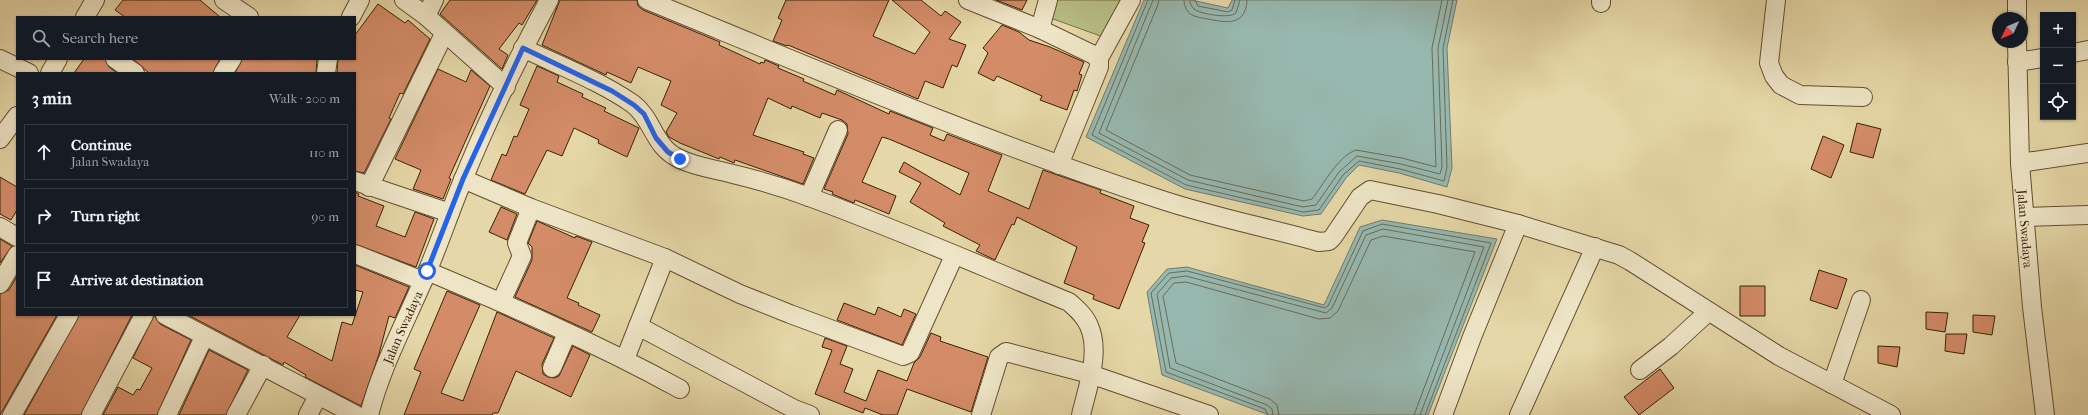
<!DOCTYPE html>
<meta charset="utf-8">
<style>
body{margin:0;font-family:"IM FELL French Canon",serif;background:#20242c;color:#f1f3f6}
.controls{position:absolute;right:12px;top:12px;display:grid;overflow:hidden;border-radius:0px;box-shadow:0 1px 3px #0004}
.controls button{width:36px;height:36px;display:grid;place-items:center;padding:0;border:0;border-bottom:1px solid #363941;background:#171b24;color:#f1f3f6;font:20px sans-serif}
.compass{position:absolute;left:1992px;top:12px;width:36px;height:36px;border-radius:50%;background:#171b24;box-shadow:0 1px 3px #0004;rotate:226deg}
.stop{position:absolute;width:12px;height:12px;margin:-9px;border:3px solid #2563eb;border-radius:50%;background:#fff}
.stop.end{background:#2563eb;border-color:#fff;box-shadow:0 1px 4px #0008}
.list{margin:0;padding:0;list-style:none}
h2{display:flex;justify-content:space-between;align-items:center;height:52px;margin:0;padding:0 16px;font-size:17px}
h2 small{font-size:13px;font-weight:400;color:#9ea1a6}
.list li{display:grid;grid-template-columns:26px 1fr auto;gap:12px;align-items:center;box-sizing:border-box;height:56px;margin:0 8px 8px;padding:0 8px;border:1px solid #363941;border-radius:0px}
.list b{display:block;font-size:15px;white-space:nowrap}
.list p{margin:0;font-size:13px;white-space:nowrap;color:#9ea1a6}
.list em{font-size:13px;font-style:normal;color:#9ea1a6}
.icon{flex:none;width:22px;height:22px;fill:none;stroke:currentColor;stroke-width:2;stroke-linecap:round;stroke-linejoin:round}
.map{position:relative;flex:none;width:2088px;height:415px;overflow:hidden}
.search{position:absolute;background:#171b24;box-shadow:0 1px 3px #0004;left:16px;top:16px;width:340px;height:44px;display:flex;align-items:center;gap:10px;box-sizing:border-box;padding:0 14px;border-radius:0px;color:#9ea1a6;font-size:15px}
.panel{position:absolute;background:#171b24;box-shadow:0 1px 3px #0004;left:16px;top:72px;width:340px;height:244px;border-radius:0px}
.map>svg:first-child{display:block}
</style>
<div class="map">
<svg width="2088" height="415" viewBox="0 0 2088 415">
<rect width="100%" height="100%" fill="#e5d7a7"/>
<filter id="stains"><feTurbulence type="fractalNoise" baseFrequency=".005" numOctaves="4"/><feColorMatrix values="0 0 0 0 .2 0 0 0 0 .09 0 0 0 0 .02 0 0 0 .5 -.17"/></filter>
<radialGradient id="worn" r=".72"><stop offset=".6" stop-color="#630" stop-opacity="0"/><stop offset="1" stop-color="#630" stop-opacity=".3"/></radialGradient>
<path fill="#b7be85" stroke="#787045" d="M1052 0H1126L1106 38 1045 16Z"/>
<path fill="#97b8af" stroke="#717c6b" d="M1144 0H1191L1228 8 1232 0H1457L1447 48 1452 168 1447 187 1399 173 1359 165 1346 178 1321 214 1303 216 1185 189 1086 137Z
M1382 220 1497 239 1428 415H1269L1162 375 1147 292 1167 269 1187 267 1324 305 1360 227Z"/>
<g fill="none" stroke-linecap="round" stroke-linejoin="round">
<path stroke="#686c5a" stroke-width="1" d="M1148 0 1092 135 1186 185 1303 212 1319 210 1343 175 1359 161 1400 169 1444 181 1447 167 1443 48 1453 0
M1153 0 1099 133 1188 180 1303 207 1316 205 1339 172 1357 156 1401 164 1440 174 1442 167 1438 48 1448 0
M1159 0 1157 7 1106 130 1190 175 1304 201 1312 199C1324 184 1337 157 1356 150L1402 158 1436 167 1432 48 1442 0
M1184 0C1184 5 1186 10 1190 14 1195 17 1202 18 1208 19 1227 23 1246 26 1247 0
M1190 0C1190 3 1191 6 1194 9 1200 14 1229 19 1236 13L1240 0
M1195 0 1198 6 1228 12 1232 10 1235 0
M1268 415 1265 409 1166 372 1151 293 1169 273 1187 271 1325 308 1328 306 1363 231 1382 224 1491 243 1425 415
M1273 415 1272 409 1267 405 1170 368 1157 294 1171 278 1186 276 1326 313 1332 308 1366 235 1383 229 1484 247 1420 415
M1279 415 1277 405 1270 399 1176 363 1163 296 1174 283 1186 282 1319 319 1330 318 1338 311 1371 240 1383 236 1475 252 1414 415"/>
</g>
<path fill="#d48c68" stroke="#392105" d="M123 0H200L220 17H125L115 10Z
M450 0H537L522 25 519 23 499 49 508 55 502 69 440 14Z
M560 0H637L638 6 643 10 720 42 719 45 760 64 761 62 764 63 765 60 779 66 778 68 804 79 803 81 835 95 837 90 889 114 890 111 933 128 930 135 944 141 947 134 1002 155 988 191 1029 209 1043 170 1101 190 1100 193 1134 206 1130 218 1149 225 1142 242 1145 243 1119 309 1093 299 1094 295 1064 283 1077 247 1017 217 1014 225 1012 224 995 260 976 251 980 245 943 226 945 223 910 202 921 183 899 172 904 162 960 195 969 173 889 139 882 137 862 182 896 196 889 214 855 200 854 203 832 194 833 192 824 189 848 134 847 124 842 120 822 113 820 118 792 106 791 109 768 98 753 135 804 152 803 154 814 158 803 184 735 160 734 163 720 157 719 159 680 143 669 137 666 132 677 113 661 105 671 81 638 67 631 83 607 72 606 75 542 45Z
M786 0H889L873 36 915 54 930 32 892 0H921L941 16 945 11 961 22 949 39 966 45 957 67 952 65 943 88 925 81 918 99 788 45 787 46 773 41 782 20 778 18Z
M996 0H1027L1022 10Z
M378 4 405 23 408 20 430 39 403 94 400 93 389 118 391 119 364 173 355 171V73H337L338 59H355V35Z
M1002 25 1019 32 1029 40 1050 47 1084 62 1079 74 1082 75 1077 91 1074 90 1067 110 1040 100 1042 96 997 76 994 81 978 73 988 53 983 48Z
M84 59H105L109 67 117 73H74Z
M133 59H220L213 73H149Z
M242 59H317L316 73H235Z
M537 66 559 76 557 82 583 94 582 97 606 108 604 111 639 128 627 157 598 143 599 140 574 128 562 156 547 150 525 194 491 180 502 154 506 156 514 136 517 137 529 109 520 105Z
M438 69 466 82 471 70 490 86 449 178 451 179 443 199 413 189 421 170 395 159Z
M1857 123 1881 129 1873 158 1850 152Z
M1823 136 1844 145 1831 178 1811 169Z
M0 177 17 187V210L11 220 0 214Z
M355 192 359 194 358 196 384 206 376 226 405 237 415 212 434 219 416 267 355 244Z
M501 207 517 214 507 240 489 232Z
M537 221 575 238 576 236 592 242 567 298 579 303 578 305 600 315 592 332 515 297 532 260V247L528 243Z
M0 239 12 246 0 263Z
M355 265 409 287 395 318 389 316 379 354 361 406 305 377 306 375 284 362 283 365 188 315H300L287 337 332 361 342 322 352 325 363 292 355 290Z
M1819 270 1847 279 1837 309 1810 300Z
M17 276V315H57L0 415V294L9 290Z
M1740 286H1765V316H1740Z
M447 291 480 305 441 393 463 401 497 312 554 338 542 364 543 374 548 377 554 378 559 376 573 346 590 355 571 397 516 371 498 413H493L492 415H404L421 372 414 369Z
M844 303 875 315 878 307 901 317 904 309 916 314 902 345 837 320Z
M1926 312 1948 313 1945 332 1926 329Z
M79 315H132L81 415H24Z
M154 315 160 324 191 340 157 415H103L118 387 133 395 137 389 140 390 152 368 133 358Z
M1973 315 1995 316 1992 335 1973 332Z
M931 333 941 337 940 341 988 357 971 412 907 389 897 415H883L865 408 863 413 815 394 832 350 822 347 825 338 847 346 840 364 853 369 844 392 866 401 878 370 907 381 914 363 920 357Z
M1946 334H1967L1964 354 1945 351Z
M1878 346 1900 347 1897 367 1878 363Z
M209 350 248 370 226 415H179Z
M1660 369 1674 388 1639 415 1624 397Z"/>
<g fill="none" stroke-linecap="round" stroke-linejoin="round">
<defs>
<g id="minor">
<path d="M224 0 249 17"/>
<path d="M404 0 426 16 506 87"/>
<path d="M647 0C815 69 983 141 1156 198 1209 216 1265 227 1319 242L1329 241 1333 237 1360 197 1370 190 1438 204 1518 224 1619 255 1630 261 1779 356 1891 415"/>
<path d="M968 0 1040 29 1096 56 1099 61V67L1059 165"/>
<path d="M1776 0 1769 63 1774 76 1781 85 1800 95 1863 97"/>
<path d="M2017 0V18"/>
<path d="M1601 3V0"/>
<path d="M426 16 434 0"/>
<path d="M85 17 95 0"/>
<path d="M351 17 360 0"/>
<path d="M1040 29 1048 0"/>
<path id="s1" d="M2017 42 2020 163 2032 307 2045 415"/>
<path d="M523 48C560 66 600 81 633 104 654 120 653 147 680 159 696 167 715 169 733 174 758 180 785 188 809 197 897 229 983 267 1069 302 1077 309 1085 316 1089 326 1101 352 1087 389 1081 415"/>
<path d="M2073 53 2088 50"/>
<path d="M0 59 29 73"/>
<path d="M115 59 135 73"/>
<path d="M1098 60 1131 0"/>
<path d="M2017 62 2043 58"/>
<path d="M50 73 58 59"/>
<path d="M223 73 232 59"/>
<path d="M326 73 328 59"/>
<path d="M0 139 17 116"/>
<path d="M2020 163 2088 153"/>
<path d="M463 179 531 208 665 258 740 294 790 314 903 356 910 353 954 256"/>
<path d="M355 181 450 213"/>
<path d="M369 187 444 34"/>
<path d="M809 197 838 130"/>
<path d="M2025 217 2088 215"/>
<path d="M0 227 17 237"/>
<path d="M355 254 423 281"/>
<path d="M427 271C513 307 598 344 680 389"/>
<path d="M0 284 17 255"/>
<path d="M501 302 522 256 517 243 531 208"/>
<path d="M165 315 356 415"/>
<path d="M638 326 794 409 810 415"/>
<path d="M625 359 665 258"/>
<path d="M552 368 567 333"/>
<path d="M1640 370 1671 346 1708 312"/>
<path d="M1832 384 1861 300"/>
<path d="M12 415 69 315"/>
<path d="M91 415 144 315"/>
<path d="M167 415 204 337"/>
<path d="M236 415 263 365"/>
<path d="M308 415 318 396"/>
<path id="s2" d="M369 415C381 368 404 325 423 281 438 248 449 213 463 180 488 118 518 58 549 0"/>
<path d="M981 415 999 357 1006 352 1090 374 1209 415"/>
<path d="M1443 415 1472 337 1518 224"/>
<path d="M1519 415 1595 247"/>
</g>
</defs>
<use href="#minor" stroke="#644e2e" stroke-width="20"/>
<use href="#minor" stroke="#eee5c6" stroke-width="18"/>
</g>
<g fill="none" stroke-linecap="round" stroke-linejoin="round">
<path stroke="#2563eb" stroke-width="5" d="M427 271 463 179 523 48 612 91 634 105 644 114 656 138 668 152 680 159"/>
</g>
<g text-anchor="middle" stroke-width="3" stroke-linejoin="round" paint-order="stroke">
<g font-size="13" fill="#392105" stroke="#eee5c6">
<text dy="5" stroke="none"><textPath href="#s1" startOffset="187">Jalan Swadaya</textPath></text>
<text dy="5" stroke="none"><textPath href="#s2" startOffset="94">Jalan Swadaya</textPath></text>
</g>
</g>
<rect width="100%" height="100%" filter="url(#stains)"/>
<rect width="100%" height="100%" fill="url(#worn)"/>
</svg>
<div class="controls">
<button>+</button>
<button>−</button>
<button><svg class="icon" aria-label="locate" viewBox="0 0 24 24"><circle cx="12" cy="12" r="6"/><path d="M12 2v4M12 18v4M2 12h4M18 12h4"/></svg></button>
</div>
<svg class="compass" viewBox="-18 -18 36 36"><path d="M0-13l5 13h-10z" fill="#e53935"/><path d="M0 13l5-13h-10z" fill="#9ea1a6"/></svg>
<div class="stop" style="left:427px;top:271px"></div>
<div class="stop end" style="left:680px;top:159px"></div>
<div class="search"><svg class="icon" aria-label="search" viewBox="0 0 24 24"><circle cx="10" cy="10" r="6"/><path d="M15 15l6 6"/></svg>Search here</div>
<section class="panel">
<h2>3 min<small>Walk · 200 m</small></h2>
<ul class="list">
<li><svg class="icon" aria-label="ahead" viewBox="0 0 24 24"><path d="M12 20V5M6 11l6-6 6 6"/></svg><div><b>Continue</b><p>Jalan Swadaya</p></div><em>110 m</em></li>
<li><svg class="icon" aria-label="right" viewBox="0 0 24 24"><path d="M7 20v-9h11M14 6l5 5-5 5"/></svg><div><b>Turn right</b></div><em>90 m</em></li>
<li><svg class="icon" aria-label="arrive" viewBox="0 0 24 24"><path d="M6 21V4h12l-3 4 3 4H6"/></svg><div><b>Arrive at destination</b></div></li>
</ul>
</section>
</div>
